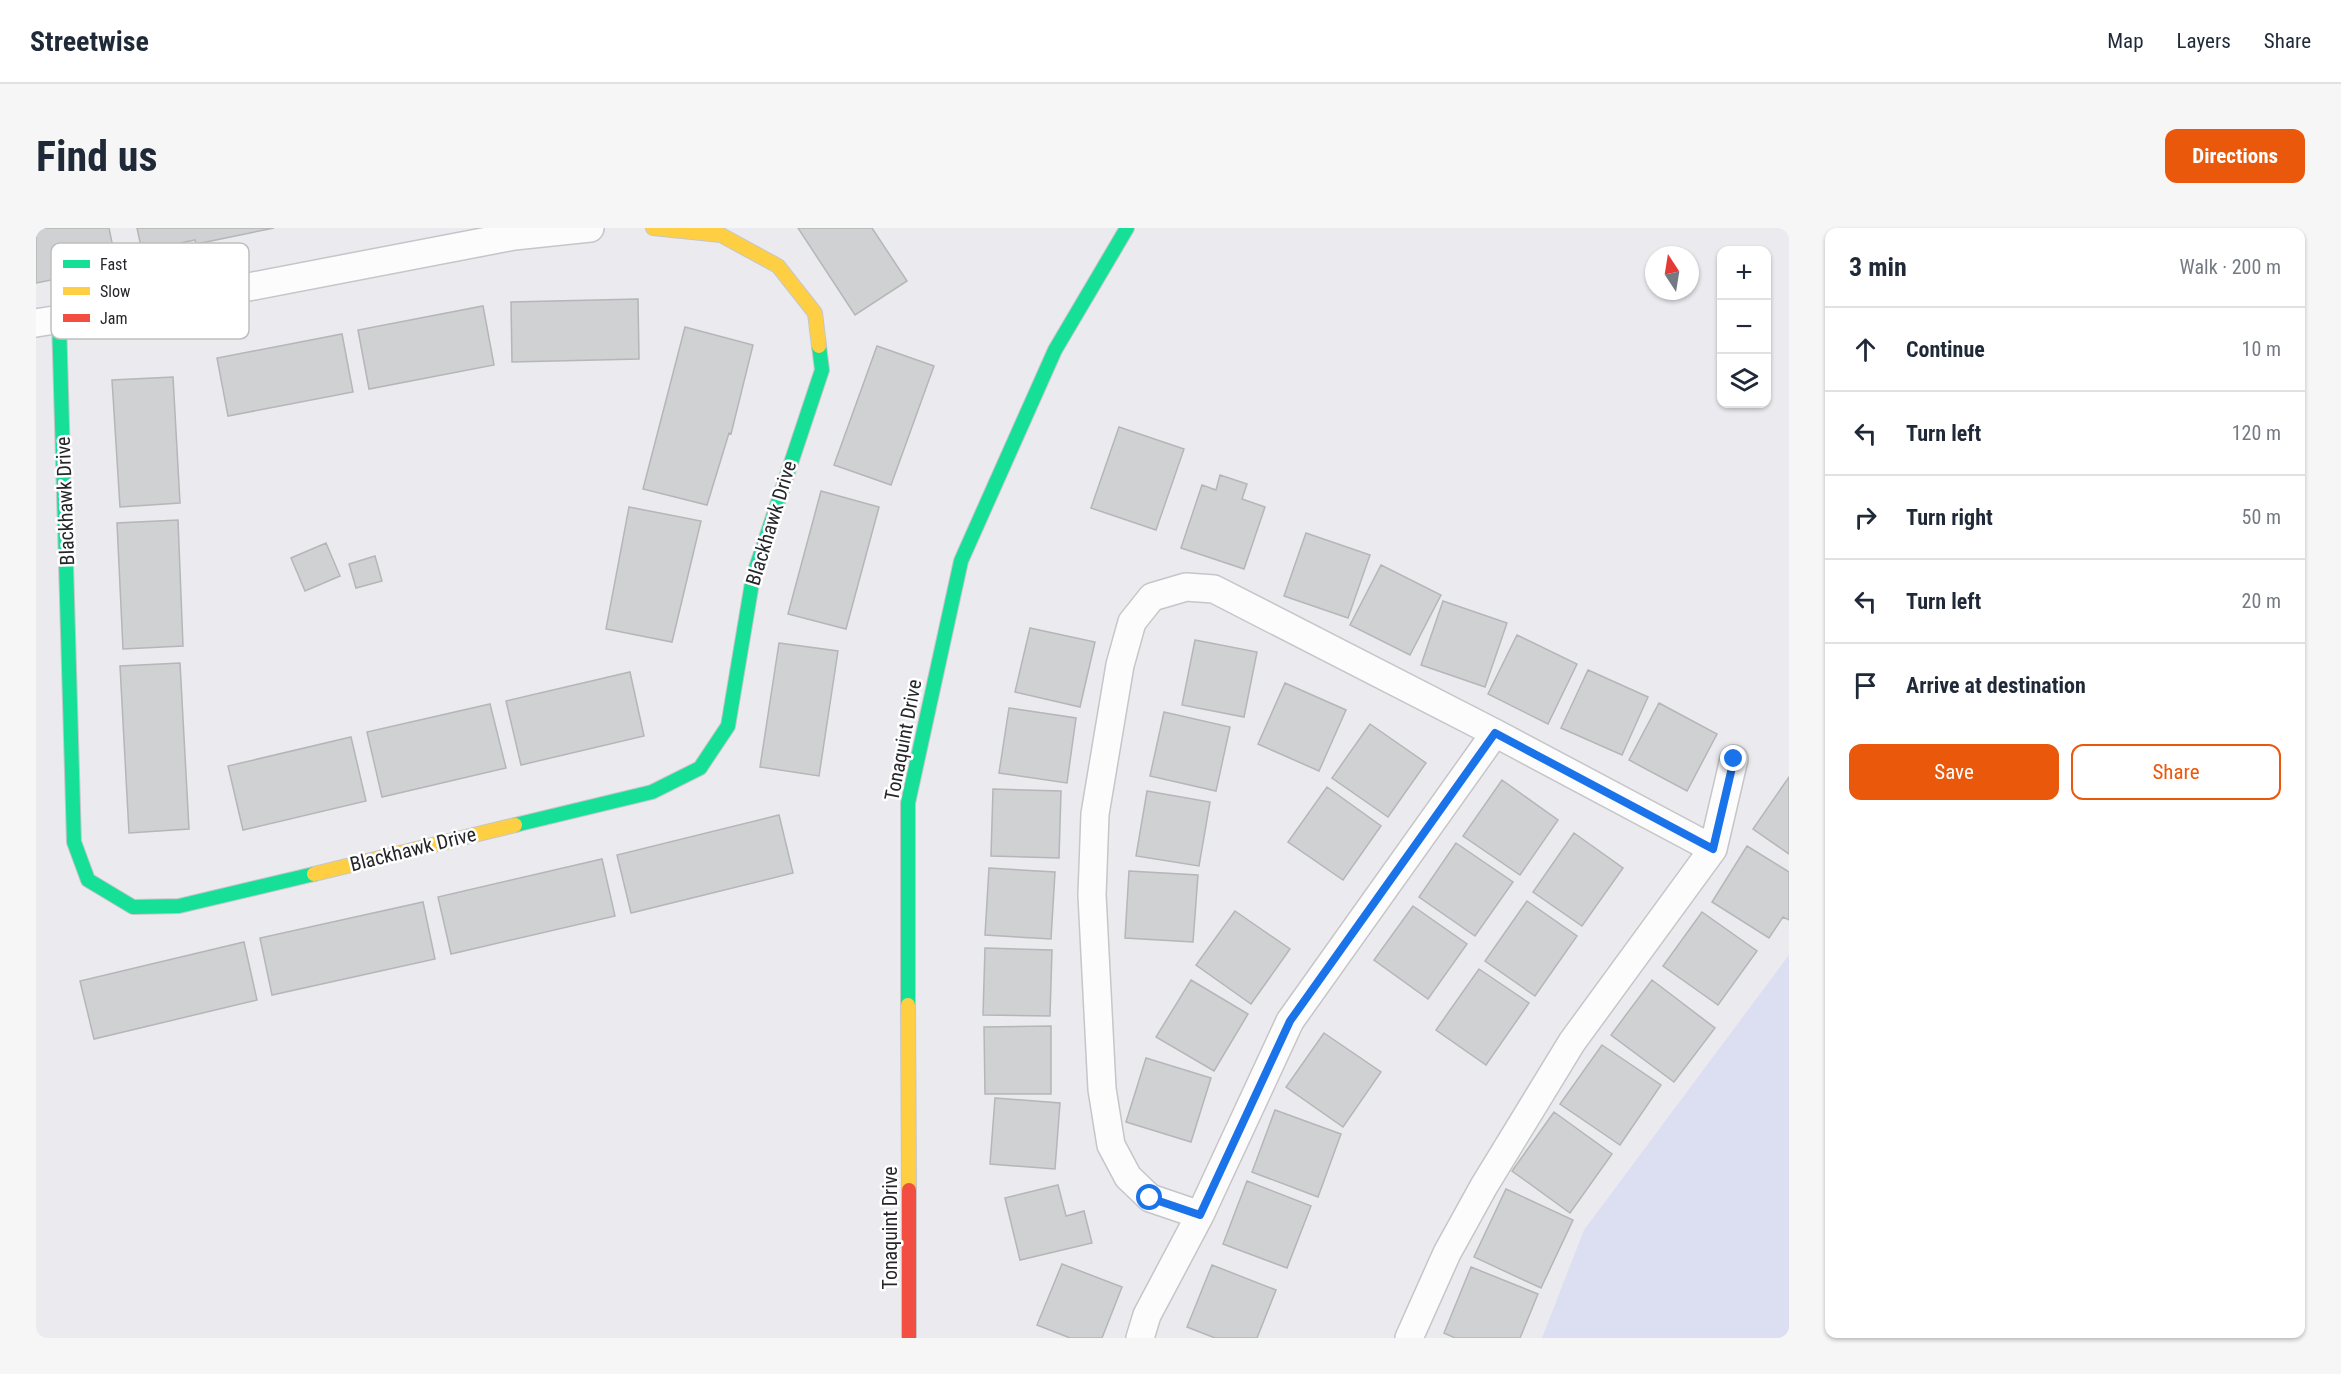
<!DOCTYPE html>
<meta charset="utf-8">
<style>
body{margin:0;font-family:"Roboto Condensed",sans-serif;background:#f6f6f7;color:#1f2937}
.controls{position:absolute;right:18px;top:18px;display:grid;overflow:hidden;border-radius:12px;box-shadow:0 2px 4px #0004}
.controls button{width:54px;height:54px;display:grid;place-items:center;padding:0;border:0;border-bottom:2px solid #e0e1e3;background:#fff;color:#1f2937;font:30px sans-serif}
.compass{position:absolute;left:1609px;top:18px;width:54px;height:54px;border-radius:50%;background:#fff;box-shadow:0 2px 4px #0004;rotate:348deg}
.stop{position:absolute;width:18px;height:18px;margin:-14px;border:4px solid #1a73e8;border-radius:50%;background:#fff}
.stop.end{background:#1a73e8;border-color:#fff;box-shadow:0 2px 6px #0008}
.list{margin:0;padding:0;list-style:none}
h2{display:flex;justify-content:space-between;align-items:center;height:78px;margin:0;padding:0 24px;font-size:26px}
h2 small{font-size:20px;font-weight:400;color:#747a83}
.list li{display:grid;grid-template-columns:39px 1fr auto;gap:18px;align-items:center;box-sizing:border-box;height:84px;padding:0 24px;border-top:2px solid #e0e1e3}
.list b{display:block;font-size:22px;white-space:nowrap}
.list em{font-size:20px;font-style:normal;color:#747a83}
.actions{display:flex;gap:12px;padding:18px 24px}
.actions a{flex:1;padding:14px 0;border:2px solid #ea580c;border-radius:12px;text-align:center;font-size:21px;color:#ea580c}
.actions .main{background:#ea580c;color:#fff}
.icon{flex:none;width:33px;height:33px;fill:none;stroke:currentColor;stroke-width:2;stroke-linecap:round;stroke-linejoin:round}
.map{position:relative;flex:none;width:1753px;height:1110px;overflow:hidden;border-radius:12px}
header{display:flex;align-items:center;gap:36px;box-sizing:border-box;height:84px;padding:0 30px;background:#fff;border-bottom:2px solid #e0e1e3}
header strong{font-size:28px}
nav{display:flex;gap:33px;margin-inline-start:auto;font-size:21px}
.intro{display:flex;align-items:center;justify-content:space-between;box-sizing:border-box;height:144px;padding:0 36px}
h1{margin:0;font-size:42px}
.button{padding:15px 27px;border-radius:12px;background:#ea580c;color:#fff;font-size:21px;font-weight:700}
main{display:flex;gap:36px;padding:0 36px}
aside{flex:1;background:#fff;border-radius:12px;box-shadow:0 2px 4px #0004}
.map>svg:first-child{display:block}
</style>
<header>
<strong>Streetwise</strong>
<nav><a>Map</a><a>Layers</a><a>Share</a></nav>
</header>
<div class="intro"><h1>Find us</h1><a class="button">Directions</a></div>
<main>
<div class="map">
<svg width="1753" height="1110" viewBox="0 0 1753 1110">
<rect width="100%" height="100%" fill="#eaeaef"/>
<path fill="#dcdef2" d="M1753 727V1110H1506L1548 1002Z"/>
<path fill="#cfd1d2" stroke="#b5b6b7" stroke-width="1.5" d="M0 0H73L81 39 0 55Z
M101 0H238L160 16 159 12 106 23Z
M762 0H836L871 53 819 87Z
M602 71 603 131 476 134 475 74Z
M447 78 458 137 333 161 322 102Z
M649 99 717 117 695 206 693 205 671 277 607 261Z
M306 106 317 164 192 188 181 130Z
M841 118 898 138 855 257 798 237Z
M137 149 144 275 84 279 76 152Z
M1083 199 1148 221 1120 302 1055 280Z
M1184 247 1211 256 1206 271 1229 279 1208 341 1145 320 1166 257 1180 262Z
M785 263 843 279 810 401 752 386Z
M593 279 665 293 636 414 570 401Z
M142 292 147 418 87 421 81 295Z
M1270 305 1334 327 1312 390 1248 368Z
M290 315 304 348 269 363 255 330Z
M339 328 346 353 320 360 313 336Z
M1345 337 1405 367 1374 427 1314 397Z
M1407 373 1471 395 1449 459 1385 437Z
M994 400 1059 414 1044 479 979 464Z
M1481 407 1541 436 1512 496 1452 466Z
M1159 412 1221 424 1208 489 1146 477Z
M743 415 802 423 783 548 724 539Z
M144 435 153 601 93 605 84 438Z
M1552 442 1612 469 1586 527 1525 500Z
M594 444 608 508 485 537 470 473Z
M1249 455 1310 482 1283 543 1222 516Z
M1623 475 1681 506 1651 563 1593 532Z
M454 476 470 540 346 569 331 504Z
M973 480 1040 490 1031 555 963 545Z
M1128 484 1194 499 1180 563 1114 548Z
M1334 496 1390 535 1352 589 1296 550Z
M315 509 330 573 207 602 192 538Z
M1753 549V626L1717 601Z
M1466 552 1522 592 1484 647 1427 608Z
M1291 559 1345 598 1307 652 1252 614Z
M957 561 1025 563 1023 630 955 628Z
M1111 563 1174 574 1163 638 1100 628Z
M743 587 757 645 595 685 581 627Z
M1538 605 1587 640 1546 698 1497 664Z
M1420 615 1477 654 1439 708 1383 669Z
M1711 618 1753 644V692L1747 689 1733 710 1676 674Z
M566 631 579 688 415 726 402 669Z
M953 640 1019 644 1015 711 949 707Z
M1093 643 1162 647 1157 714 1089 710Z
M1491 673 1541 708 1499 768 1449 733Z
M387 674 399 731 236 767 224 710Z
M1377 678 1431 716 1392 771 1338 732Z
M1199 683 1254 721 1215 776 1160 737Z
M1666 684 1721 723 1682 777 1627 738Z
M208 714 221 772 58 811 44 753Z
M949 720 1016 722 1014 788 947 787Z
M1443 741 1493 775 1450 837 1400 802Z
M1155 752 1212 786 1178 843 1120 809Z
M1616 752 1679 800 1638 854 1575 807Z
M1015 798V866H949L948 799Z
M1288 805 1345 844 1307 899 1250 859Z
M1566 817 1625 857 1584 917 1524 876Z
M1110 830 1175 850 1155 914 1090 894Z
M959 870 1024 875 1019 941 954 936Z
M1239 882 1305 906 1282 969 1216 944Z
M1518 884 1576 926 1534 985 1476 943Z
M1211 953 1275 978 1251 1040 1187 1016Z
M1022 957 1030 988 1048 983 1056 1015 984 1032 969 970Z
M1470 961 1537 992 1505 1060 1438 1029Z
M1026 1036 1086 1059 1066 1110H1034L1001 1097Z
M1176 1037 1240 1062 1221 1110H1179L1151 1099Z
M1435 1039 1502 1066 1484 1110H1419L1408 1105Z"/>
<g fill="none" stroke-linecap="round" stroke-linejoin="round">
<defs>
<path id="street" d="M0 95 150 71 478 8 554 0
M1164 987 1114 970 1092 949 1075 917 1066 861 1056 667 1059 586 1084 437 1096 394 1116 369 1150 359 1178 361 1459 505 1677 621
M1104 1110 1111 1087 1164 987 1254 793 1459 505
M1373 1110 1411 1025 1448 958 1536 814 1677 621 1698 531"/>
<path id="fast" d="M23 92 38 614 52 652 97 679 143 678 278 646
M479 597 616 564 664 540 692 498 717 349 786 142 783 118
M872 777V575L925 333 1019 122 1091 0"/>
<path id="slow" d="M617 0 685 7 742 38 779 85 783 118
M278 646 479 597
M872 777 873 962"/>
<path id="jam" d="M873 962V1110"/>
</defs>
<use href="#street" stroke="#c6c6c9" stroke-width="30"/>
<use href="#fast" stroke="#c6c6c9" stroke-width="16"/>
<use href="#slow" stroke="#c6c6c9" stroke-width="16"/>
<use href="#jam" stroke="#c6c6c9" stroke-width="16"/>
<use href="#street" stroke="#fcfcfd" stroke-width="27"/>
<use href="#fast" stroke="#16e098" stroke-width="14"/>
<use href="#slow" stroke="#ffcf43" stroke-width="14"/>
<use href="#jam" stroke="#f24e42" stroke-width="14"/>
</g>
<g fill="none" stroke-linecap="round" stroke-linejoin="round">
<path stroke="#1a73e8" stroke-width="8" d="M1114 970 1164 987 1254 793 1459 505 1677 621 1698 531"/>
</g>
<g text-anchor="middle" stroke-width="5" stroke-linejoin="round" paint-order="stroke">
<g font-size="20" fill="#252629" stroke="#fff">
<text transform="translate(29 273) rotate(-92)" y="7">Blackhawk Drive</text>
<text transform="translate(735 295) rotate(-73)" y="7">Blackhawk Drive</text>
<text transform="translate(867 512) rotate(-79)" y="7">Tonaquint Drive</text>
<text transform="translate(377 621) rotate(-14)" y="7">Blackhawk Drive</text>
<text transform="translate(854 1000) rotate(-90)" y="7">Tonaquint Drive</text>
</g>
</g>
<rect x="15" y="15" width="198" height="96" rx="9" fill="#fff" stroke="#bebebf" stroke-width="1.5"/>
<rect x="27" y="32" width="27" height="8" fill="#16e098"/>
<rect x="27" y="59" width="27" height="8" fill="#ffcf43"/>
<rect x="27" y="86" width="27" height="8" fill="#f24e42"/>
<g font-size="16" fill="#252629">
<text x="64" y="42">Fast</text>
<text x="64" y="69">Slow</text>
<text x="64" y="96">Jam</text>
</g>
</svg>
<div class="controls">
<button>+</button>
<button>−</button>
<button><svg class="icon" aria-label="layers" viewBox="0 0 24 24"><path d="M12 4l9 5-9 5-9-5zM3 14l9 5 9-5"/></svg></button>
</div>
<svg class="compass" viewBox="-18 -18 36 36"><path d="M0-13l5 13h-10z" fill="#e53935"/><path d="M0 13l5-13h-10z" fill="#747a83"/></svg>
<div class="stop" style="left:1114px;top:970px"></div>
<div class="stop end" style="left:1698px;top:531px"></div>
</div>
<aside>
<h2>3 min<small>Walk · 200 m</small></h2>
<ul class="list">
<li><svg class="icon" aria-label="ahead" viewBox="0 0 24 24"><path d="M12 20V5M6 11l6-6 6 6"/></svg><div><b>Continue</b></div><em>10 m</em></li>
<li><svg class="icon" aria-label="left" viewBox="0 0 24 24"><path d="M17 20v-9H6M10 6l-5 5 5 5"/></svg><div><b>Turn left</b></div><em>120 m</em></li>
<li><svg class="icon" aria-label="right" viewBox="0 0 24 24"><path d="M7 20v-9h11M14 6l5 5-5 5"/></svg><div><b>Turn right</b></div><em>50 m</em></li>
<li><svg class="icon" aria-label="left" viewBox="0 0 24 24"><path d="M17 20v-9H6M10 6l-5 5 5 5"/></svg><div><b>Turn left</b></div><em>20 m</em></li>
<li><svg class="icon" aria-label="arrive" viewBox="0 0 24 24"><path d="M6 21V4h12l-3 4 3 4H6"/></svg><div><b>Arrive at destination</b></div></li>
</ul>
<div class="actions"><a class="main">Save</a><a>Share</a></div>
</aside>
</main>
